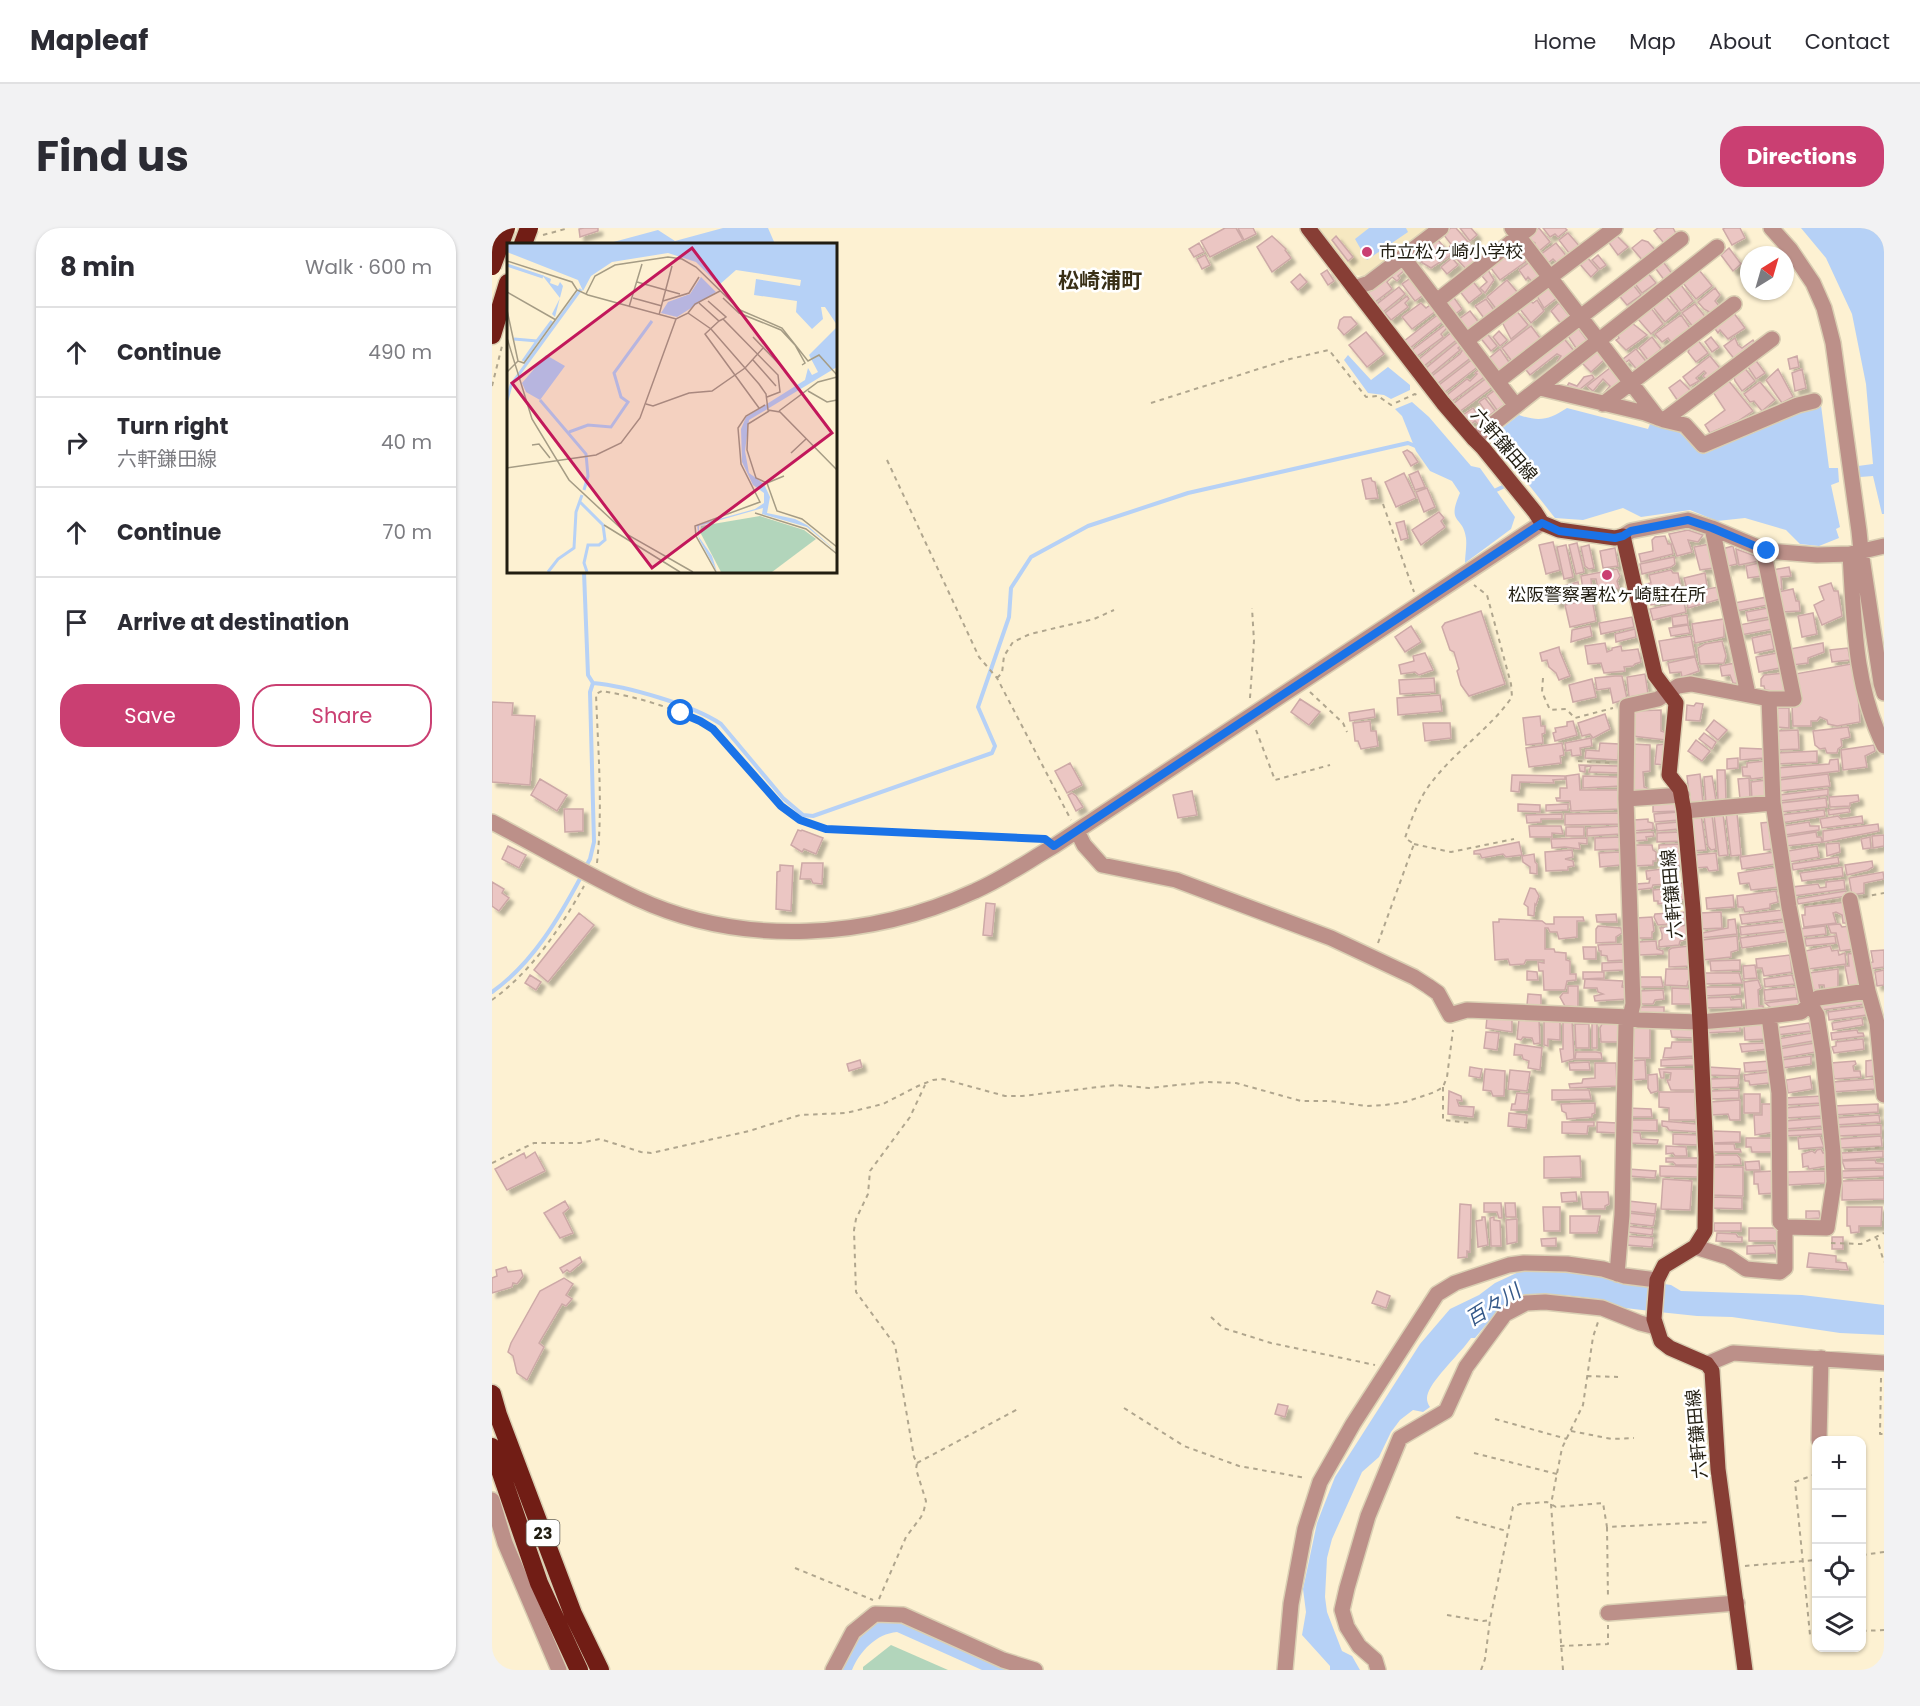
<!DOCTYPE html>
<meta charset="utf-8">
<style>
body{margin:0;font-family:Poppins,"Noto Sans JP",sans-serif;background:#f2f2f3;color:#2b2b33}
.controls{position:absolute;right:18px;bottom:18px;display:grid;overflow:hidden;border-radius:12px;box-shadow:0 2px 4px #0004}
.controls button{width:54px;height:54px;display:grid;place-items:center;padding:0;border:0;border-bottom:2px solid #e1e1e2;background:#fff;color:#2b2b33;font:30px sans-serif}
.compass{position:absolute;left:1248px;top:18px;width:54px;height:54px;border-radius:50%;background:#fff;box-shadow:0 2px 4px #0004;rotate:37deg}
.stop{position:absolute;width:18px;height:18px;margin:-14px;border:4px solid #1a73e8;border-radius:50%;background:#fff}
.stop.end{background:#1a73e8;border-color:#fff;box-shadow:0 2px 6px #0008}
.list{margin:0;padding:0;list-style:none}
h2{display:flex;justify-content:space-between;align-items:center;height:78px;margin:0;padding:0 24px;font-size:26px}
h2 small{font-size:20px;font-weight:400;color:#7c7c81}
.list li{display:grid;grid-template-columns:39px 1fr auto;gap:18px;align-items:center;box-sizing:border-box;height:90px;padding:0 24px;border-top:2px solid #e1e1e2}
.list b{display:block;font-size:22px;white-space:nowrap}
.list p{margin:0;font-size:20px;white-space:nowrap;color:#7c7c81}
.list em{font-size:20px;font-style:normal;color:#7c7c81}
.actions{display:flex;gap:12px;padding:18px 24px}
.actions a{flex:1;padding:14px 0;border:2px solid #ca3f72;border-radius:24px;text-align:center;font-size:21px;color:#ca3f72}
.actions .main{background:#ca3f72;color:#fff}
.icon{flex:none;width:33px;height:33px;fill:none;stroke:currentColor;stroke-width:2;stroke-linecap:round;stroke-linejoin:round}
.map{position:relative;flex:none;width:1392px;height:1442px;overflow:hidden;border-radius:24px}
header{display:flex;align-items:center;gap:36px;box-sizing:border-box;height:84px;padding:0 30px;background:#fff;border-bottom:2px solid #e1e1e2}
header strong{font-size:28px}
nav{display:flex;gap:33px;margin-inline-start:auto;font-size:21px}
.intro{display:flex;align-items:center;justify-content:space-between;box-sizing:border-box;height:144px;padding:0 36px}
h1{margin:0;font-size:42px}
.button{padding:15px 27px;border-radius:24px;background:#ca3f72;color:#fff;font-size:21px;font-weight:700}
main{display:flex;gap:36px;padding:0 36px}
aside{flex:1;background:#fff;border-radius:24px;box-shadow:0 2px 4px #0004}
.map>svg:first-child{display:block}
</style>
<header>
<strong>Mapleaf</strong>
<nav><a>Home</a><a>Map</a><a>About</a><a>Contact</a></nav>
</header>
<div class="intro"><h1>Find us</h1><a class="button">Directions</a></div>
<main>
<aside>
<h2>8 min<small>Walk · 600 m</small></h2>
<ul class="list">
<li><svg class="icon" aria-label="ahead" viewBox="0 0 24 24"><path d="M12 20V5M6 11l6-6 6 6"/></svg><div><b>Continue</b></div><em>490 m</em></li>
<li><svg class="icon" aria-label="right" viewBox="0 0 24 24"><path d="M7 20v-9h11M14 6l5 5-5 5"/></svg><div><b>Turn right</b><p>六軒鎌田線</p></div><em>40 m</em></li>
<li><svg class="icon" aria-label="ahead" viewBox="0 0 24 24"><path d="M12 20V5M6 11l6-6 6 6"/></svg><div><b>Continue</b></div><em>70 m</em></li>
<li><svg class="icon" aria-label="arrive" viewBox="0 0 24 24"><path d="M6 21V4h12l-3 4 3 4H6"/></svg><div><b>Arrive at destination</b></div></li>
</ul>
<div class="actions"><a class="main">Save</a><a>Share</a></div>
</aside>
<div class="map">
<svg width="1392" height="1442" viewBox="0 0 1392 1442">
<defs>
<filter id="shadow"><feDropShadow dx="4.5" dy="4.5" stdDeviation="1.5" flood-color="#0004"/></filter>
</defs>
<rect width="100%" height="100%" fill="#fdf1d2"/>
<path fill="#f6e8c1" d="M826 0H938L874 48 862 47Z"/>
<path fill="#b2d5bb" d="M399 1417 456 1442H371V1439Z"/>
<path fill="#b6d1f6" d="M231 0H276L283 16H114L166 2 183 13Z
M877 0H914L916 4 875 32 863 11Z
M1309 0H1392V286H1390L1381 248 1368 249 1366 238 1381 236 1374 156 1360 86 1334 30Z
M856 127 879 152 896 139 918 157V162L899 171 892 167 876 165 852 132Z
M920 174 937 189 979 238 988 240 1023 289 1019 301 973 335C973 327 975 318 974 310 971 287 954 297 968 265L960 253 938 243 924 223 910 188 903 181Z
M1329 177 1337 240H1346L1347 254 1339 257 1348 299 1344 301 1347 310 1327 318 1308 316 1294 302 1253 290 1225 293 1198 282 1149 289 1131 280 1091 292 1063 290 999 209 1027 187C1047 194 1057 192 1075 180L1156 201 1158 196 1187 204 1212 226 1302 186Z
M1031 1042 1110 1047 1179 1057 1189 1063 1310 1067 1392 1077V1107L1348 1105 1240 1089 1205 1088 1167 1084 1133 1080 1107 1071 1071 1067 1035 1069 1017 1075 1003 1086 983 1110H979C968 1126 942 1149 936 1165 934 1170 935 1175 938 1179L931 1184 921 1182 908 1192 899 1204 887 1229 870 1244 840 1311 835 1330 833 1369 835 1384 850 1423 860 1428 868 1442H838V1438L810 1407 814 1384 811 1361 825 1295 843 1249 928 1116 958 1081 987 1067 1003 1055Z
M409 1393 521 1442H490L405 1404C384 1406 368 1423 360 1442H348L361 1415 384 1394Z"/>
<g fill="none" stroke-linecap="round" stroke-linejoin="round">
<path stroke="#b6d1f6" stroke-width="4" d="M1002 263 1017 256
M92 344 96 447 101 455 98 464 102 614 98 631 93 640
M101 455C134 458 201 477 229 496L291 570 311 587 321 588 500 525 503 518 486 479 517 389 519 360 539 329 596 298 696 265 916 215 926 219
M0 764C41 735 67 690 90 647"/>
</g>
<path fill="#ebc6c3" stroke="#cda9a7" stroke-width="1.5" filter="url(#shadow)" d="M92 0H106V3L88 9 87 1Z
M733 0H744L751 12 718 29 709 13Z
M746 0H761L764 6 752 12Z
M959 0H964L976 14 963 25 957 20 959 16 951 6Z
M968 0H979L985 7 978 13Z
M1047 0 1058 14 1046 24 1041 18 1043 15 1034 9Z
M1051 0H1073L1075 2 1066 9 1063 6 1058 9Z
M1166 0H1181L1186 9 1175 19 1162 3Z
M1233 0H1248L1253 10 1240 17 1231 1Z
M1076 5 1090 21 1077 25 1067 12Z
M1123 6 1136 19 1126 27 1115 12Z
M780 8 794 21 793 22 799 30 780 44 765 19Z
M844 8 861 29 856 33 840 12Z
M946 12 959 27 939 40 929 34 932 31 929 29 924 33 922 29Z
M1150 12 1156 14 1165 24 1152 34 1140 20Z
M707 15 712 24 702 29 697 21Z
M1064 15 1076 30 1068 38 1061 31 1055 36 1048 27Z
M977 16 991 31 977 44 963 29Z
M1025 18 1036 32 1008 52 998 39Z
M1237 20 1249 36 1241 43 1229 27Z
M713 27 718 37 710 41 705 31Z
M1106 27 1114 37 1108 41 1100 32Z
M1094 28 1106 42 1099 49 1086 34Z
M960 30 966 37 955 46 949 39Z
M1169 31 1181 47 1173 53 1161 37Z
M1039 33 1050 48 1041 55 1036 49 1034 52 1027 42Z
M911 37 914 41 906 48 908 50 905 53 900 49 895 54 900 61 883 74 876 65Z
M835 42 842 53 836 57 829 46Z
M996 42 1002 52 993 65 988 60 995 54 990 48Z
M1207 42 1220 58 1204 71 1191 55Z
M1154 43 1164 55 1150 65 1141 53Z
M808 46 815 54 806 62 799 54Z
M920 49 933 66 923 73 910 56Z
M979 51 990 65 977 75 966 61Z
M1015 52 1026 65 1005 82 995 69Z
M1139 54 1149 67 1135 77 1125 65Z
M1054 56 1065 70 1052 80 1043 65Z
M1189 57 1201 73 1189 83 1177 67Z
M907 59 913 66 891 84 885 76Z
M1223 60 1228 67 1223 73 1228 79 1221 86 1212 81 1206 74Z
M960 67 970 81 962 87 952 73Z
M1173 67 1186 83 1173 94 1160 78Z
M915 68 917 71 913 75 916 79 899 92 893 85Z
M994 71 1004 85 992 90 983 78Z
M1045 72 1052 83 1039 95 1028 81 1038 73 1041 75Z
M929 75 934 80 938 77 944 83 920 101 910 89Z
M1067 75 1079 90 1070 97 1059 83Z
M1203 76 1215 91 1202 100 1190 85Z
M1159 80 1171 96 1159 106 1145 90Z
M1023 81 1036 97 1019 111 1009 92Z
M978 83 988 96 978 105 967 91Z
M1241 84 1253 100 1236 111 1228 102 1226 105 1221 98Z
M948 85 953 92 918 120 912 113Z
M1189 87 1200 103 1181 117 1176 110 1170 114 1163 106Z
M852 89H859L865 96 852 107 846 100 848 92Z
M1140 95 1155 107 1134 122 1124 112 1127 110 1125 107Z
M953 97 956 99 949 106 951 109 925 128 920 122Z
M1084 97 1095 112 1087 120H1084L1074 105Z
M1039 98 1051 114 1022 136 1010 120Z
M961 103 967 110 932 138 926 132Z
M993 103 1005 118 999 123 987 108Z
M1007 103 1015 112 1008 118 1001 109Z
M874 104 892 126 875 139 857 117Z
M1069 107 1082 123 1068 136 1065 134 1069 128 1065 126 1038 147 1031 138Z
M1160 109 1169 121 1156 132 1147 120Z
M1219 109 1227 119 1220 124 1213 114Z
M1243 110 1246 117 1250 120 1261 112 1265 118 1244 133 1232 118Z
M1205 111 1216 125 1204 134 1196 124 1197 122 1195 118Z
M968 112 971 116 966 120 968 122 938 147 934 140Z
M973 118 981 128 945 156 940 148 968 126Z
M1008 121 1019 137 1010 144 1006 141 1004 143 996 131Z
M1105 121 1113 131 1099 144 1089 134Z
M1144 121 1157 137 1147 144 1137 132 1133 135 1131 131Z
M1218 128 1231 144 1217 154 1211 148 1214 145 1212 143 1204 150 1207 153 1198 158 1191 149Z
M1305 128 1307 139 1298 141 1296 131Z
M982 130 988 137 953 164 947 157Z
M1262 130 1273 145 1264 151 1254 136Z
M1251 138 1263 153 1250 163 1243 153 1241 146Z
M1119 139 1131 155 1115 168 1112 165 1118 158 1111 151 1101 163 1095 158Z
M989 140 995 147 960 173 955 167 975 151 978 153 985 146 983 145Z
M1286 141 1301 169 1290 175 1274 152Z
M1310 141 1314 160 1303 163 1300 145Z
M1100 147 1102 150 1087 162 1075 158 1077 155 1085 158 1092 149Z
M996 149 1002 158 967 184 961 176Z
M1188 152 1198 162 1202 160 1205 163 1186 173 1177 160Z
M1236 152 1261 183 1246 193 1218 205 1213 197 1233 182 1221 164Z
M1268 154 1283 172 1270 183 1262 173 1258 174 1252 166Z
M1006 160 1016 174 1005 182 995 168Z
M993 170 1003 183 997 188 987 174Z
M981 180 990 193 987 197 983 193 978 197 971 187Z
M915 222 920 225 926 234 919 238 911 224Z
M926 243 933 259 923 262 917 247Z
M912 245 924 270 904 279 893 254Z
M879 250 880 253 883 254 886 270 874 271 870 252Z
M935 260 943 279 932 284 924 264Z
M947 284 952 290 949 293 953 299 929 317 920 302Z
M912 293 916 310 909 312 904 295Z
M1196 302 1211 307 1206 314 1196 312 1200 324 1185 328 1177 306Z
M1173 308 1176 316H1179L1181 326 1149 334 1147 326 1161 323 1160 312 1163 309Z
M1061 314 1068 342 1054 346 1047 317Z
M1085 315 1092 344 1084 346 1077 317Z
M1218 316 1222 340 1208 342 1202 319Z
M1074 317 1081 349 1072 351 1065 319Z
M1097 317 1102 340 1097 341 1093 338 1089 319Z
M1241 318 1245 336 1236 338V343L1230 321Z
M1123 320 1126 338 1111 340 1108 323Z
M1244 321 1266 329 1267 333 1247 337Z
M1182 329 1183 336 1179 339 1150 346 1148 336Z
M1267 335 1270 348 1256 350 1254 338Z
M1297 339 1299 348 1289 349 1290 361 1284 362 1280 342Z
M1125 341 1128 348 1125 353 1127 360 1109 363 1106 361 1104 351H1099L1100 363 1102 364 1103 367 1092 369 1089 348Z
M1179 342 1181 345H1186L1189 360 1156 367 1154 356 1159 355 1157 347Z
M1213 345 1215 358 1195 362 1192 350Z
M1086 354 1089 370 1063 376V371L1066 369V366L1072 364 1071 358Z
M1339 355 1342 363H1346L1350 388 1330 397 1322 377 1332 372 1327 359Z
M1226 359 1228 371 1196 380 1193 365Z
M1301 361 1304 373H1307L1308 383 1290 384 1286 364Z
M1189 363 1192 371 1159 377 1157 369Z
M1275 369 1276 377 1244 383 1242 375Z
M1100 371 1104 393 1078 399 1073 377Z
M1192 374 1194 384 1161 392 1158 381Z
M1276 380 1278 389 1256 393 1254 384Z
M989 383 1013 456 977 468 969 457 965 443 967 441 962 424 958 422 950 399 953 395Z
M1321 385 1325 406 1310 409 1306 388Z
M1195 387 1196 396 1181 398 1180 389Z
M1140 389 1142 399 1109 406 1107 395Z
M1232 391V409L1203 415 1200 396Z
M1279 391 1281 401 1249 407 1247 397Z
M1196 397 1198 405 1179 408 1177 400Z
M919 398 929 414 913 424 903 409Z
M1098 398 1100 408 1079 414 1080 402Z
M1143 401 1144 409 1124 414 1123 406Z
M1279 406 1282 421 1263 425 1260 410Z
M1199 408 1203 428 1171 433 1167 413Z
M1230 413 1234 428 1232 435 1208 436 1206 420 1213 416Z
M1113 415 1115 424 1120 422V420L1129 418 1130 423 1146 421 1149 434 1143 436 1141 438 1132 439 1133 443 1112 445 1109 435 1096 436 1093 418Z
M1331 415 1332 424 1316 430V435L1301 437 1298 421Z
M1067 419 1068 424 1078 448 1067 452 1064 445 1057 439 1055 432 1050 433 1048 425Z
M1356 420 1358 432 1340 434 1338 422Z
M933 425 941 442 927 447 923 444 909 446 907 437 922 433 921 428Z
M1285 425 1288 440 1267 444 1264 429Z
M1203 429 1207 443 1190 449 1189 444 1178 445 1176 435Z
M1243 435 1248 456 1241 455 1238 447 1230 448 1228 438Z
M1359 436 1366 466 1368 494 1345 498 1336 496 1335 492 1328 489 1325 493H1319V498H1301L1300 478 1308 476 1303 446Z
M1292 445 1294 465 1273 462 1272 458H1269V451L1272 447Z
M1153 446 1156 466 1137 469 1135 449Z
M1123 448H1130L1135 471 1121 475 1118 460 1105 462 1103 450Z
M942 450 943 464 908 466 907 452Z
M1100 451 1104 469 1081 474 1077 457Z
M948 467 950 483 906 487 905 470Z
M808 471 828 484 817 497 799 484Z
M0 474 21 475 20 487 43 488 38 557 0 554Z
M1204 475 1211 476 1208 493 1194 492 1195 477 1202 478Z
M1285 480H1297V500L1284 499Z
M882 481 883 489 858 493 857 485Z
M1169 482V503L1175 505 1174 512 1140 508 1141 483Z
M1113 486 1118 501 1101 510 1098 506 1090 508 1086 495Z
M1048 488 1049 498H1053V505L1050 506 1051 515 1034 517 1031 490Z
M1222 492 1235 502 1226 512 1214 502Z
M878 493 879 503H884L886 518 869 521 866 513H863L861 495Z
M1081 493 1085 507 1063 513 1061 505 1064 504 1063 500 1075 498V494Z
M931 495H958L959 510 933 513Z
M1356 499 1358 509 1349 511 1350 518 1346 521 1345 525H1335L1333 520 1328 521 1323 517 1321 503Z
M1306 502 1307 521 1284 522V503Z
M1212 505 1224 514 1220 521 1207 511Z
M1099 510 1100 518 1088 520 1089 527 1080 528 1079 522 1074 523 1073 515Z
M1204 512 1218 523 1210 533 1196 523Z
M1070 515 1072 527 1068 528 1069 535 1037 539 1034 520Z
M1108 515 1127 516 1126 532 1093 530 1094 522 1107 523Z
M1141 516 1158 517V543L1151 544 1152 559 1155 560 1156 564 1141 565Z
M1173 516 1172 537 1163 536 1165 517Z
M1382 517 1383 523 1373 528 1375 539 1351 542 1349 522Z
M1248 520 1271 521 1272 530 1248 532Z
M1325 523V534L1285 536V525Z
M1246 530V540L1235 541V531Z
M1346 531 1347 543 1286 550 1284 540 1337 536 1338 532Z
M1273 533 1275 549 1259 551 1258 548H1251L1250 539H1255V535Z
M578 535 590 557 575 565 563 543Z
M1087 537 1128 538V545L1097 544 1099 538 1093 539V544L1088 543Z
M1225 542H1233L1234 573H1226Z
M1087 546 1088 562H1127L1128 581 1079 583 1078 573H1065L1064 570H1068V560H1075L1074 548Z
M1208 546 1211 575 1198 577 1195 548Z
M1336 546 1338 558 1288 563 1287 552Z
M1020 547 1073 548V551L1061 552 1062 555 1028 554 1027 564 1019 563Z
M1091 548 1127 549 1130 558 1091 560Z
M1220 548 1224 573 1214 575 1212 549Z
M1257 550 1258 570 1248 571 1246 551Z
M48 551 75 567 65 583 39 567Z
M1275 552 1277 569 1260 571 1259 554Z
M1336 561V567L1288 573 1287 567Z
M700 563 705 587 686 590 681 567Z
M580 565 584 568 591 579 584 583 576 567Z
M1366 567 1367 573 1358 575V578L1338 579 1337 569Z
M1334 570 1335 579 1289 584 1288 575Z
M1185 575 1186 583 1161 584V576Z
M1026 576 1048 577V584L1026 583Z
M1076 576V582L1054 583V577Z
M1357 580 1358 584 1337 587 1336 582Z
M72 581H91V603L73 604Z
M1332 582 1333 588 1289 595 1288 587Z
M1187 584V592L1163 594 1162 586Z
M1128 585 1129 596 1073 597V586Z
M1245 585 1249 627 1239 628 1234 586Z
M1070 586V591H1049V594L1035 595 1034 587Z
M1209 586 1214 622 1201 623 1197 588Z
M1231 586 1236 627 1227 628 1222 587Z
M1220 587 1224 621 1219 622 1216 618 1212 588Z
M1346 588 1349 591 1370 588 1371 595 1330 600 1328 591Z
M1156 591V594L1161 595V601L1142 603V592Z
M1187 594V601L1165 603 1164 596Z
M1278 594 1282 621 1272 622 1269 595Z
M1317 594 1318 598H1327V602L1293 607 1291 598Z
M1386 596 1387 603 1331 614V603Z
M1037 598H1069L1071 606 1060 605V609H1038Z
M1129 598V606L1095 608V600Z
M1074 599H1092V608H1074Z
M306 602 309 603 310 602 331 610 324 626 312 621 310 624 299 617Z
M1161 604 1162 608 1154 609 1155 612 1142 613 1141 605Z
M1189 604V613L1165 614V605Z
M1324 604 1325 609H1329L1330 614 1294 618 1293 609Z
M1392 607V618L1381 620 1380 608Z
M1129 609 1130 621 1103 622V610Z
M1378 609 1379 620 1371 621 1369 611Z
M1095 610V616L1087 615 1088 621 1073 619 1060 620 1059 611Z
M1027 614 1030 627 1014 629 1011 626 990 630 988 626H982V623Z
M1347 615 1348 624 1335 628 1334 616Z
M1189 616 1191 626H1172L1171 622H1167V617Z
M1142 617H1160L1161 622 1164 624V633H1161V637L1143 638Z
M16 618 34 627 27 640 10 631Z
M1325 618 1327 629 1297 634 1296 623Z
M1080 622 1081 629 1073 631 1081 633 1082 638 1076 639V642L1054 643 1053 624Z
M1128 624 1129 637 1108 639 1107 625Z
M1283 624 1284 636 1250 641 1248 629Z
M1224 625 1226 642 1217 643 1215 639 1203 640 1202 627Z
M1042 626 1043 634 1045 636V646L1038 645V639L1031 634 1030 628Z
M1191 628V637L1168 638 1167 630Z
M1346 629 1347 635 1301 642 1300 636Z
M1380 633 1381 639 1376 642 1355 647 1353 637Z
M310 635H331L330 656 321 655 319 651H308Z
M288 637 301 638 299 683 284 681 285 644 288 643Z
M1285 639 1288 659 1259 662 1257 655 1248 656 1246 645Z
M1350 639 1351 648 1310 653 1308 645Z
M1179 640 1181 650H1176L1178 656 1161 657 1160 660 1144 662V656L1157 655 1158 650 1155 651 1154 643Z
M1391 644 1392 651 1372 655V665L1360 667 1357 650Z
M1352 652 1353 661 1301 668 1300 659 1326 656 1328 660 1334 659V654Z
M0 654 12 661 10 665 17 670 7 683 0 678Z
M1192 655 1194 671 1181 673 1176 670 1174 660H1179V656Z
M1038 660 1043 661 1047 668 1044 677 1043 676 1042 688 1036 687V679L1032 676Z
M1172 661 1174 675 1166 676V673H1162L1161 662Z
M1284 663 1286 674 1278 676V680L1253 684 1251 679H1246L1245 668Z
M1354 663 1355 668 1306 676 1305 671Z
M1241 667 1242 679 1215 681 1214 670Z
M1354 674 1358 695H1351L1350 687 1344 684 1341 685 1344 695 1312 699 1310 687H1313V679Z
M494 675 503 676 500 708 491 707Z
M1291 682 1292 691 1250 696 1248 687Z
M1194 684 1196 695 1166 697 1162 689 1163 686Z
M1229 684 1230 700 1209 701 1208 685Z
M87 685 102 697 56 754 42 742Z
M1124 686 1125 694H1105L1104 687Z
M1062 689H1091L1092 693H1085V709L1067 711 1065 704H1058L1056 700H1053V721H1062L1063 724 1074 725V732L1078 733V746H1084V752L1075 753 1073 762H1052L1051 743H1047L1046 734 1052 735V732H1034L1032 736 1018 737 1016 731 1003 732 1001 694H1007V691L1050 693 1054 696H1062Z
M1160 689 1162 703 1160 704V710H1145L1144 690Z
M1243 691 1245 706 1209 710 1210 705 1236 700V692Z
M1293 694 1294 702 1249 707 1248 699Z
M1348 696 1350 699 1358 698 1362 721 1348 723 1344 705H1339L1336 697Z
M1197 697 1195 711 1188 713 1187 717 1167 719V713L1170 711V706L1168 700Z
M1106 698 1129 700 1130 705 1124 709V714L1104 715V701Z
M1333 698 1334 706 1308 709 1307 701Z
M1294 704 1296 713 1250 720 1248 710Z
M1245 708 1246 722 1239 724V729L1211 732 1210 712Z
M1343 708 1344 715 1314 718 1313 711Z
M1164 713 1165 721 1171 723V726L1147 727 1146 714Z
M1133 716 1132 732 1116 733 1115 728 1109 727V723H1107L1106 717Z
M1197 718 1200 738 1177 739V722L1180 720Z
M1338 718 1340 723 1346 722 1347 727 1353 725 1354 736 1317 741 1313 723Z
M1091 719H1104V731H1092Z
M1392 722V739L1378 741 1377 735 1381 734 1379 723Z
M1364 725 1369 762 1357 759 1353 738H1357L1356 726Z
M1298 727 1300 744 1272 748 1270 740H1265L1264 731Z
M1248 732V742L1219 743 1218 733Z
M1133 734V742L1110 743V735Z
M1263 737 1265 750 1252 751 1251 738Z
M1174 741H1200V752L1196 753 1195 758 1173 757Z
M1346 741V760L1333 765 1332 757H1327L1329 766 1324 765 1318 756 1317 745Z
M1392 742V757L1385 758 1383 744Z
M1035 743 1045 744 1046 752H1035Z
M1091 744H1112V750L1091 751Z
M1213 745H1247L1250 755 1213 756Z
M38 747 49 754 44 762 33 755Z
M1300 747 1303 756 1273 759 1272 751Z
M1146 749H1169L1171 759H1146Z
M1093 751 1131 753 1130 759 1135 760V771L1103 773 1102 768 1111 766 1106 764 1105 760H1092Z
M1266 752 1269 760 1266 762 1267 778H1271L1272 785 1255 787 1252 754Z
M1076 758H1086V779L1073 778 1068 769 1071 765H1076Z
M1213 759H1248V766L1213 768Z
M1304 759 1305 770 1273 773 1272 762Z
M1180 760 1201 761 1202 776H1180Z
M1171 762 1172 771 1163 772 1161 776H1146V763Z
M1036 766 1049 767V778L1035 777Z
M1238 769 1239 772 1249 771 1250 779 1213 780V770Z
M1372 770 1373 776 1329 782 1328 775Z
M1306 771 1307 780 1283 783 1273 775Z
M1147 779H1172V787H1147Z
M1373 779 1375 787 1337 792 1336 784Z
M995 789 1020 791V804L994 800Z
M1027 790 1047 791 1048 815 1042 816 1040 810 1031 809 1029 812 1025 811Z
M1370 790 1371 797 1341 802 1340 795Z
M1052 792H1068V812L1056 811V818L1052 817Z
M1071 792H1080L1082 831 1070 834 1068 821H1071Z
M1100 794H1105V820H1100Z
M1261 795H1273L1275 811 1253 812 1252 798 1260 797Z
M1317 795 1319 803 1285 807 1284 800Z
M1083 796H1097V820H1084Z
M1110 796H1129V814H1109L1108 800Z
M1215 796H1248V803L1214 805Z
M1139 797H1158V830H1139Z
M1178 799H1202L1201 810 1180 809Z
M1365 802 1366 805H1371L1372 808 1340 812 1339 805Z
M994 804 1007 805 1005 822 992 820Z
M1320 805 1321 813 1287 819 1285 811Z
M1371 811 1372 821 1342 825 1340 819 1344 818V814Z
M1180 814H1202V828L1171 830 1173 820H1179Z
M1275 815 1276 821 1250 824 1248 816Z
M1323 815 1324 824 1288 830 1286 821Z
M1023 816 1050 820 1048 842 1036 840 1037 833 1031 831 1030 827H1022Z
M1084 824H1104L1109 825 1110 831H1083Z
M1319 828V836L1291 840 1289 832Z
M1202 830V837L1169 838V832Z
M368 832 370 839 357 843 355 836Z
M1153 832 1154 851 1139 852 1138 833Z
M1381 832 1383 848 1374 849V833Z
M1278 833 1279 842 1253 844 1252 835Z
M1363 833 1364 836 1361 838 1362 843H1368L1369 849 1342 851 1339 835Z
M1097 834 1098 842H1078L1077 835Z
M1103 835H1124L1125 858 1078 860 1077 856 1090 855 1091 851 1103 850Z
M978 839 990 841 988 850 977 848Z
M1216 839 1248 841 1247 848 1216 847Z
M993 841 1013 843 1012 868H1001L999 863 991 862Z
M1167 841H1203V862H1179L1175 852H1178L1179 845 1172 844V850H1169Z
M1018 842 1038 844 1035 863 1016 861Z
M1279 844 1280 852 1278 855 1258 857 1257 853H1253L1252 847Z
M1165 846 1166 863 1159 865 1156 860V847Z
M1318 848 1320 861 1296 865 1294 852Z
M1247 850 1246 859 1216 860 1218 851Z
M1382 851 1383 861 1340 864V854Z
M1060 862H1097L1099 871 1060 872Z
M1247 862V870L1219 871V863Z
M957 863 969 868 970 873 965 872 967 878 982 879 981 889 956 886Z
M1167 864H1203L1204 892H1177V880L1167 879Z
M1025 865 1037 866 1035 882H1019L1020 876H1023Z
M1252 866H1268V885H1252Z
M1330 868V875L1293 877 1292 870Z
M1248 872V892H1238L1236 886 1219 887 1218 874Z
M1103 875V885L1100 886V889L1075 891 1074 885 1070 883 1069 876Z
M1270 876H1283V904L1263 907 1262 887H1270Z
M1386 876V884L1341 887V878Z
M1330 877V888L1293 890 1292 880Z
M1135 880 1159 881 1160 889H1135Z
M1017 885 1035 887 1034 900 1016 898Z
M1387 887 1388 894 1343 897V890Z
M1331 890 1332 898 1293 901 1292 893Z
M1136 892H1165V903L1135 902Z
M1170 893 1205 896 1206 904 1177 902 1175 899 1170 898Z
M1070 894H1102V898H1096L1095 906 1070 905Z
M1105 894 1125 895 1124 905 1105 904Z
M1389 897V906L1346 908V899Z
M1333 901V906L1293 908 1292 903Z
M1220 903 1248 904V914L1219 915Z
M1136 904 1148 905 1149 911 1166 912 1165 916 1136 915Z
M1181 906 1207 907 1206 917 1181 916Z
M1328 908 1332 919 1307 921 1306 910Z
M1389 908 1390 918 1347 920V911Z
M1254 910H1282V924H1260L1259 919H1254Z
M1220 916H1242L1243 921H1248L1249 924H1220Z
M1174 918 1194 919 1195 928H1183L1181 925 1174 926Z
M1329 921 1331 925H1334L1335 938 1317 941 1316 938 1311 939 1310 926 1320 923 1323 925 1325 922Z
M1391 923V929L1350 932 1349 925Z
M43 924 53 943 15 962 3 941 32 925 34 930Z
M1220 927H1245L1248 930 1249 936 1220 937Z
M1088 928 1089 949 1052 950V929Z
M1174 930H1207V937H1184L1181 934H1174Z
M1383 932 1384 935 1392 936V940L1353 941 1350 933Z
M1267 933 1268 942H1254L1253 934Z
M1168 938 1206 939V949L1168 948Z
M1220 939H1251V968L1220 967Z
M1136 941 1164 943 1163 950 1136 948Z
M1392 942V948L1350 950V943Z
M1282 943 1284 965 1267 966 1266 956H1262V944Z
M1333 943V955L1296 957 1295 944Z
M1171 951 1200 953 1198 982 1169 981Z
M1392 952V971L1350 972V953Z
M1084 964 1085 973 1070 974 1069 965Z
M1089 964H1116L1117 976 1113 978V981H1091Z
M1220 969 1250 970V981L1220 980Z
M73 973 77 980 71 985 81 1005 68 1010 52 985Z
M1136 973 1164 976 1163 986 1135 983Z
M992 975H1009L1010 990H1007L1005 984H992Z
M1013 975H1023L1024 989H1014Z
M968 976 979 977 978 1024 975 1023V1029L966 1030Z
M1051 979H1068V1003H1052Z
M1355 979H1390L1389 998H1367V1004L1359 1005 1358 998H1355Z
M1314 983H1327L1328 990 1314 991Z
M1136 985 1163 988 1161 998 1134 995Z
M1078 988H1108L1105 1005H1078Z
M990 989H993L996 1017 986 1019 984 993 990 992Z
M1002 989V992L1008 993 1009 1018H999L998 990Z
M1025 991V1014L1015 1016 1014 992Z
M1222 995H1249V1003H1222Z
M1135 998 1161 1001 1160 1007 1134 1004Z
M1257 1000H1285V1013H1257Z
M1225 1005 1244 1006 1246 1009H1250V1014L1224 1013Z
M1134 1008 1161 1010 1160 1019 1134 1017Z
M1340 1009H1351V1021H1340Z
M1064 1010V1018H1050L1049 1011Z
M1281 1017 1284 1025 1255 1026V1018Z
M1317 1025 1344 1028V1034L1354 1035 1356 1042 1315 1039Z
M88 1029 90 1034 78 1044 75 1042 71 1045 68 1040Z
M14 1039 16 1044 29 1042 31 1048 25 1056 21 1055 20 1059 0 1065V1050L5 1048 4 1042Z
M72 1050 81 1056 74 1067 80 1071 74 1078 70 1076 47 1115 52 1119 35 1152 25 1145 21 1128 16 1124 19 1115 48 1063Z
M885 1063 898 1068 894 1080 880 1075Z
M786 1176 796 1178 793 1189 783 1186Z"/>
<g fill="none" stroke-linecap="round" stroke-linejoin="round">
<defs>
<path id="minor" d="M1020 0 1166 190
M1279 0 1298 21 1321 55 1332 80 1341 115 1367 303 1369 323 1389 455 1392 465
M911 29 1024 178
M862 60 877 55 949 0
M945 73 1037 0
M975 112 1123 0
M1006 153 1189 11
M1048 160 1153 185 1172 192 1193 197 1211 217 1306 177 1322 173
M1111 176 1242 76
M1172 192 1280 111
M982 211 1225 19
M1220 300 1256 466
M1131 308 1139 303 1196 292 1220 300 1275 323 1325 327 1358 326 1392 318
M1275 323 1273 331 1302 471H1277
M1358 326C1362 391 1362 458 1392 518
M1134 571 1190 567
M1192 583 1281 575
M0 594C48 619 95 647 144 670 251 720 379 711 483 663 511 651 536 633 562 618L1050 295
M585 603 592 617 610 637 684 652 839 710 922 749 936 758 946 765 958 787 975 782 1138 789 1146 792 1208 794 1277 788 1309 784 1326 770 1376 763
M1358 672 1376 763 1385 795 1392 867
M1277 788 1287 865 1288 994 1293 999
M1125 1046 1130 987 1134 796 1138 789 1141 776 1134 571 1135 478 1166 471 1186 458 1199 456 1277 471 1281 575 1297 679 1315 771 1325 787 1331 825 1341 924 1342 954 1335 1000 1293 999V1040L1288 1044 1254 1041 1236 1029 1203 1019
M1215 1136 1241 1125 1392 1135
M1327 1212 1329 1130
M0 1272 13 1315 67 1442
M1116 1385 1245 1375
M341 1442 361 1404 383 1386 411 1387 511 1432 543 1442
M793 1442 799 1376 813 1301 828 1254 861 1196 945 1066 963 1055 1017 1037 1032 1035 1075 1036 1111 1041 1133 1048 1165 1052
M886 1442 883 1432 867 1418 855 1399 850 1382 855 1360 876 1288 908 1210 954 1183 974 1139 1013 1086 1034 1075 1053 1074 1110 1080 1148 1095 1164 1099"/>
<path id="major" d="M816 0 951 175 982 211 991 220 1043 284 1050 295 1067 302 1123 310 1131 308 1163 447 1184 475 1177 547 1188 561 1192 583 1201 681 1208 794 1214 929 1213 1003 1203 1019 1172 1038 1165 1052 1162 1091 1169 1113 1178 1120 1215 1136 1220 1143 1226 1241 1253 1442"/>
<path id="highway" d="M0 107 16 55
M0 1166 6 1187 81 1386 108 1442
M0 1219 47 1355 87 1442"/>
</defs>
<use href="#minor" stroke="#dacfb3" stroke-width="18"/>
<use href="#major" stroke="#dacfb3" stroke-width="18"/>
<use href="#highway" stroke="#dacfb3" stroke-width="21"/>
<path stroke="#b0a68e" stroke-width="2" stroke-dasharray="4.5 4.5" stroke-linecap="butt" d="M51 7 77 0
M0 158 10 118
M659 175 798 131 837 122 874 169 886 168 899 177 923 166 928 169
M395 232 487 429 505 450 579 592
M891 276 922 364
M505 450 510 445 512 428 521 414 538 406 602 391 622 382
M1051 450 1050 464 1058 482 1074 481 1083 490 1121 480
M818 464 851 495 855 504
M758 470 762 413 760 380
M764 502 783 552 838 537
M1086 533 1120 535
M922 616 959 624 1022 611
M105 635C111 579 106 522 104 466L110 463C146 469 191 482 221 501L289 578 308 592 334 601 546 610
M1371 669 1392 665
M1312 677 1345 673
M886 715 922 616 913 610C919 592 927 570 939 555 963 523 998 501 1020 469L1019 456 995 367 982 357
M0 772C40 743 68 701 92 658
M951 859V892L980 895
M1356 923 1392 919
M0 935 42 915H88L108 911 149 924 159 925 257 903 308 887 354 885 391 876 426 858 441 852 451 851 513 868H530L624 857 657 860 714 854 744 855 809 873H838L874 878 893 877 913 874 943 864 951 859 955 849 961 802
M1384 1008 1392 1034
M1339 1015 1369 1016 1392 1005
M719 1089 731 1100 779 1115 883 1137
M1095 1148 1126 1149
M1389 1150 1388 1206H1392
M632 1180 692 1218 747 1238 814 1250
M1003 1191 1075 1211
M1079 1203 1120 1211 1142 1210
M982 1225 1065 1246
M425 1235 526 1181
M1324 1246 1303 1254 1318 1407H1324
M964 1289 1015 1303
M1115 1299 1116 1371
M1370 1327 1392 1324
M1253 1338 1324 1332
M303 1340 381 1372
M387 1371 414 1309 429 1289 432 1282 434 1273 424 1241 425 1235 422 1229 403 1117 364 1064 362 1002 364 991 376 966 378 943 418 889 433 857
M955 1387 991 1393 998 1392
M1370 1403 1392 1402
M1068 1418 1116 1416V1397
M989 1442 993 1431 998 1392 1021 1279 1028 1276 1055 1274 1064 1279 1111 1275 1115 1299 1219 1294
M1071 1442 1059 1276 1070 1220 1091 1177 1101 1109 1106 1094"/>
<use href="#minor" stroke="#bc9089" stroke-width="15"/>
<use href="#major" stroke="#873e35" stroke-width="15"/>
<use href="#highway" stroke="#711d15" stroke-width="18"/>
<defs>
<path id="highway-bridge" d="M31 16 37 0
M0 38 14 0"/>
</defs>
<use href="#highway-bridge" stroke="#dacfb3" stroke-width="21" stroke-linecap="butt"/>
<use href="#highway-bridge" stroke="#711d15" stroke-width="18"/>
</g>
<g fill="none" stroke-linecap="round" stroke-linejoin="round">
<path stroke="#1a73e8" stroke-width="8" d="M189 485 208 493 221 501 289 578 308 592 334 601 553 611 562 618 1050 295 1067 303 1123 310 1131 308 1139 303 1196 292 1220 300 1275 323"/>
</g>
<g fill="#ca3f72" stroke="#fff" stroke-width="2">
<circle cx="875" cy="24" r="6"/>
<circle cx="1115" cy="347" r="6"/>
</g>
<g text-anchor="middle" stroke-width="5" stroke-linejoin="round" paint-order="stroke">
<rect fill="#fff" stroke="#646158" stroke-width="1.5" x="34.5" y="1292" width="33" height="26" rx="4.5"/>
<g font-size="16" font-weight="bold" fill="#211d11">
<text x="51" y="1311">23</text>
</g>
<g font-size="18" fill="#211d11" stroke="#fff" text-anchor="start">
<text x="887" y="30">市立松ヶ崎小学校</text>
<text x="1115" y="373" text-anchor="middle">松阪警察署松ヶ崎駐在所</text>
</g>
<g font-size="18" fill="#211d11" stroke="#fff">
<text transform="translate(1012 217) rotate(49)" y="6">六軒鎌田線</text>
<text transform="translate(1180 666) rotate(-95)" y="6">六軒鎌田線</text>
<text transform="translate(1205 1206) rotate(-95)" y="6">六軒鎌田線</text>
</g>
<g font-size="20" font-style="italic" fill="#355989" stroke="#fff">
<text transform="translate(1001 1077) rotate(-32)" y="7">百々川</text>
</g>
<g font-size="21" font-weight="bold" fill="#392f16" stroke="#fff">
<text x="608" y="60">松崎浦町</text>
</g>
</g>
<g transform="translate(15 15)">
<rect width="330" height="330" fill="#fdf1d2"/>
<path d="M253 273 297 287 309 296 265 329H214L193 289 194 283Z" fill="#b2d5bb"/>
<path d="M0 1H330V82L318 64H314L316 76 305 86 289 69 290 58 247 52 249 36 293 43 294 37 229 27 212 42 189 19 161 10 105 19 84 33 76 48 71 37 0 9ZM35 32 44 36 43 40 51 43 53 39 56 43 48 74 45 71 53 55ZM194 34 209 49 170 74 154 70 161 59 183 51ZM330 84V124L242 177 238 208 242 230 257 241 263 254 260 270 288 276 300 282 330 309 300 284 255 271 256 265 192 283V294L205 313 210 329 192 296 190 282 248 266 257 260V250L246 242 235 219 234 186 239 174 298 137 301 125 305 132 311 129 302 112ZM39 112 58 123 33 157 19 149 15 140Z" fill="#b6d1f6"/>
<path fill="none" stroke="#b6d1f6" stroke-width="3" d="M0 22 36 34M7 96 30 98 45 78M16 118 30 98M0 157 4 142 74 46M33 157 79 211 81 233 77 247M62 189 81 182 104 184 121 159 114 154 107 130 145 78M72 258 96 282 98 297 92 302H81L77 320 80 329M41 329 51 316 67 305 69 269 75 252"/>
<path fill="none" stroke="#a59c85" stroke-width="1.5" d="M0 18 65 39 70 47 81 52 169 76 181 70 204 86 252 141 259 151 261 167 273 169 330 227M130 39 173 51M0 49 49 77M79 51 88 33 108 22 161 14 175 16 189 24 233 67 275 85 301 118 312 112 330 132M126 55 155 63M216 55 232 70 274 87 288 102 298 120 295 122M156 58 182 50 192 34M201 58 219 74 216 76M192 60 212 78 216 76 271 132 273 149 260 154M122 64 135 21M0 67 11 118M181 70 188 61 213 48M152 72 165 23M212 78 198 91 252 165M246 94 276 125M0 95 25 176 62 237 121 292 186 329M246 117 269 143M0 129 11 118 17 120 70 47M301 148 320 159 330 157M139 161 146 163 182 150 205 148 238 125 257 104M262 168 241 181 240 207 249 235 260 240 270 268 295 276 330 304M272 168 311 139 330 134M25 202 32 201 43 215M284 210 299 196M0 225 89 212 114 200 133 175 169 76M260 240 277 233M248 270 299 286 330 311M97 282 173 329M209 329 189 293 188 283 253 259 234 221 231 185 239 173 258 162"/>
<path fill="#c2185b" fill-opacity="0.15" stroke="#c2185b" stroke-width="3" d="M185 5 325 190 145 325 5 140Z"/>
<rect width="330" height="330" fill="none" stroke="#211d11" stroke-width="3"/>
</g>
</svg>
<div class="controls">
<button>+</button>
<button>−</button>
<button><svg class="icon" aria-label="locate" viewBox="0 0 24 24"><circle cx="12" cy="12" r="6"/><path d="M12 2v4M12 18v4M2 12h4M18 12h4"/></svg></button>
<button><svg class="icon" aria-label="layers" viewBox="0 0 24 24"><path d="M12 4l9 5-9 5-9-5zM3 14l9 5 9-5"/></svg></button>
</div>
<svg class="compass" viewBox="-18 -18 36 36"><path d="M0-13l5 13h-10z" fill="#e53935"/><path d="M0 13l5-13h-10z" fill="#7c7c81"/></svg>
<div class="stop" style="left:189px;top:485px"></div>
<div class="stop end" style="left:1275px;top:323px"></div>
</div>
</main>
